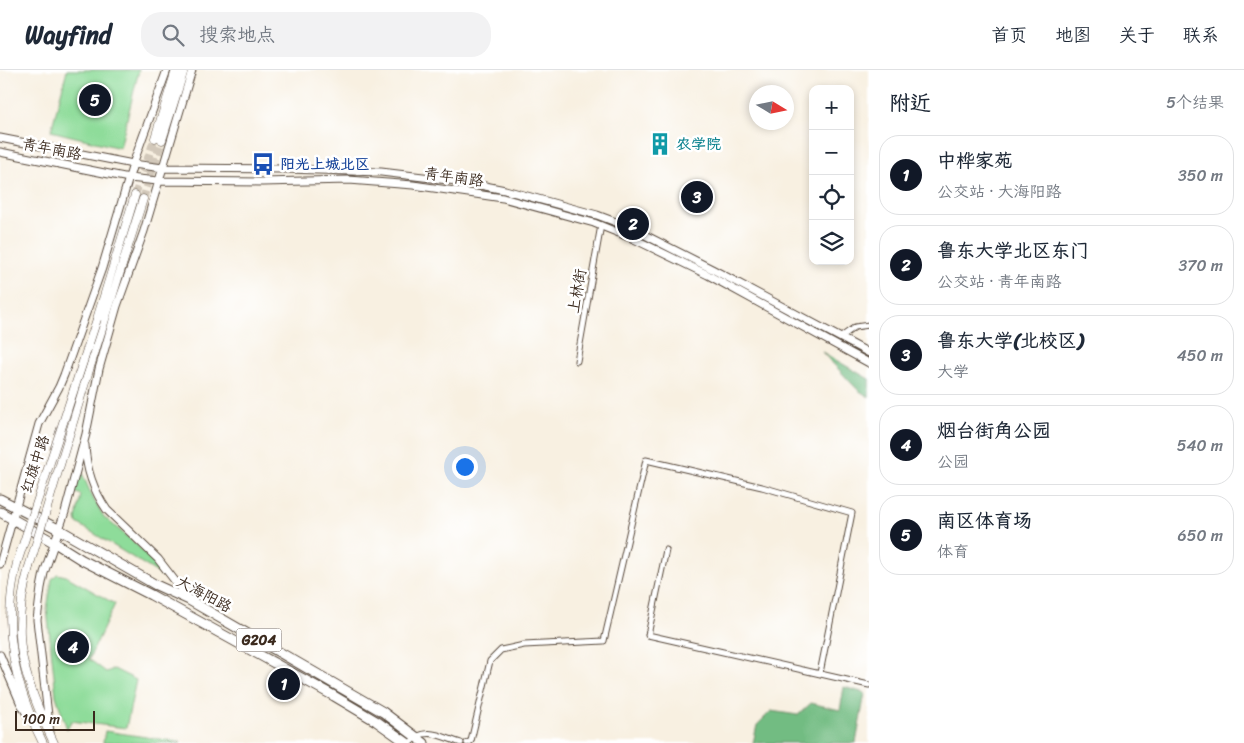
<!DOCTYPE html>
<html lang="zh">
<meta charset="utf-8">
<style>
body{margin:0;font-family:Sriracha,"LXGW WenKai TC",sans-serif;background:#f2f2f3;color:#1f2937}
.controls{position:absolute;right:15px;top:15px;display:grid;overflow:hidden;border-radius:10px;box-shadow:0 2px 8px #0003}
.controls button{width:45px;height:45px;display:grid;place-items:center;padding:0;border:0;border-bottom:1px solid #e0e1e3;background:#fff;color:#1f2937;font:25px sans-serif}
.compass{position:absolute;left:749px;top:15px;width:45px;height:45px;border-radius:50%;background:#fff;box-shadow:0 2px 8px #0003;rotate:100deg}
.scale{position:absolute;left:15px;bottom:12px;width:80px;box-sizing:border-box;padding-left:5px;border:2px solid #3b2a1e;border-top:0;font-size:14px;line-height:18px;white-space:nowrap;color:#3b2a1e;-webkit-text-stroke:4px #fff;paint-order:stroke}
.you{position:absolute;left:464px;top:396px;width:18px;height:18px;margin:-12px;border:4px solid #fff;border-radius:50%;background:#1a73e8;box-shadow:0 0 0 8px #1a73e833}
.badge{display:grid;place-items:center;width:32px;height:32px;border-radius:50%;background:#111827;color:#fff;font-size:16px;font-weight:700}
.pin{position:absolute;translate:-50% -50%;border:2px solid #fff;box-shadow:0 1px 5px #0006}
.list{margin:0;padding:0;list-style:none}
h2{display:flex;justify-content:space-between;align-items:center;height:65px;margin:0;padding:0 20px;font-size:21px}
h2 small{font-size:16px;font-weight:400;color:#747a83}
.list li{display:grid;grid-template-columns:32px 1fr auto;gap:15px;align-items:center;box-sizing:border-box;height:80px;margin:0 10px 10px;padding:0 10px;border:1px solid #e0e1e3;border-radius:20px}
.list b{display:block;font-size:19px;white-space:nowrap}
.list p{margin:0;font-size:16px;white-space:nowrap;color:#747a83}
.list em{font-size:16px;font-style:normal;color:#747a83}
.icon{flex:none;width:28px;height:28px;fill:none;stroke:currentColor;stroke-width:2;stroke-linecap:round;stroke-linejoin:round}
.map{position:relative;flex:none;width:869px;height:673px;overflow:hidden}
header{display:flex;align-items:center;gap:30px;box-sizing:border-box;height:70px;padding:0 25px;background:#fff;border-bottom:1px solid #e0e1e3}
header strong{font-size:24px}
nav{display:flex;gap:28px;margin-inline-start:auto;font-size:18px}
.search{width:350px;height:45px;background:#f2f2f3;display:flex;align-items:center;gap:12px;box-sizing:border-box;padding:0 18px;border-radius:20px;color:#747a83;font-size:19px}
main{display:flex}
aside{flex:1;background:#fff}
.map>svg:first-child{display:block}
</style>
<header>
<strong>Wayfind</strong>
<div class="search"><svg class="icon" aria-label="search" viewBox="0 0 24 24"><circle cx="10" cy="10" r="6"/><path d="M15 15l6 6"/></svg>搜索地点</div>
<nav><a>首页</a><a>地图</a><a>关于</a><a>联系</a></nav>
</header>
<main>
<div class="map">
<svg width="869" height="673" viewBox="0 0 869 673">
<rect width="100%" height="100%" fill="#fff"/>
<filter id="ink" filterUnits="userSpaceOnUse"><feTurbulence type="fractalNoise" baseFrequency=".02" numOctaves="2"/><feDisplacementMap in="SourceGraphic" scale="10" xChannelSelector="R" yChannelSelector="G"/><feConvolveMatrix kernelMatrix="1 2 1 2 8 2 1 2 1" color-interpolation-filters="sRGB"/></filter>
<filter id="wash" filterUnits="userSpaceOnUse"><feTurbulence type="fractalNoise" baseFrequency=".0096" numOctaves="4" result="noise"/><feDisplacementMap in="SourceGraphic" scale="20" xChannelSelector="R" yChannelSelector="G"/><feGaussianBlur stdDeviation="1.12" result="paint"/><feColorMatrix in="noise" values="0 0 0 0 0 0 0 0 0 0 0 0 0 0 0 0 0 1.4 0 .05"/><feComposite in="paint" operator="in"/></filter>
<g filter="url(#wash)">
<rect width="100%" height="100%" fill="#f8f0e1"/>
<path fill="#8edc9a" stroke="#64835c" d="M67 0H139L120 78 51 61Z
M80 399 94 430 104 447 137 475 163 502V505H161L77 453 76 449 81 425 74 422Z
M57 504 66 506 115 534 89 589 106 602 114 599 136 610 126 658 71 651 67 659 56 626 47 539 52 509Z
M105 661 180 672V673H103Z"/>
<path fill="#72bc82" stroke="#567350" d="M822 282 869 309V327L858 320Z
M844 617 865 623 856 673H753L757 655 771 641 798 645 811 633 840 640Z"/>
</g>
<g filter="url(#ink)">
<g fill="none" stroke-linecap="round" stroke-linejoin="round">
<path stroke="#d2c8ba" stroke-width="8" stroke-dasharray="8 4" stroke-linecap="butt" d="M135 125 155 68
M143 129 162 70"/>
<defs>
<path id="minor" d="M841 267 855 257 869 255
M577 291 601 155
M666 480 648 565 869 615
M410 673C425 655 442 667 461 673
M467 673 471 671 490 591 501 580 524 575 604 571 646 390 762 417 852 443 820 603"/>
<path id="secondary" d="M0 68 133 94 163 98 286 99 381 102 465 112 505 120 597 145 629 157 712 199 869 283
M0 82 129 108 158 111 262 112 349 110 413 115 503 128 594 153 634 169 708 205 869 293
M85 375C86 399 93 420 107 440L158 489 189 529
M0 494 39 354 59 317 64 305 102 198 133 94 167 0
M0 585 20 632 28 646
M50 663 37 550 41 518 44 503 65 442 86 364 99 299 117 236 144 161 192 0"/>
<path id="primary" d="M155 68 176 0
M162 70 184 0
M97 249 135 125
M84 316 143 129
M17 493C1 557 14 615 43 673
M29 497C23 519 19 543 20 566 21 600 39 642 54 673"/>
<path id="trunk" d="M0 429 60 460 156 515 189 530 383 642 424 673
M0 442 55 473 82 490 151 525 334 626 376 651 407 673"/>
</defs>
<use href="#minor" stroke="#57483b" stroke-width="7"/>
<use href="#secondary" stroke="#57483b" stroke-width="9"/>
<use href="#primary" stroke="#57483b" stroke-width="9"/>
<use href="#trunk" stroke="#57483b" stroke-width="11"/>
<use href="#minor" stroke="#fff" stroke-width="5"/>
<use href="#secondary" stroke="#fff" stroke-width="7"/>
<use href="#primary" stroke="#fff" stroke-width="8"/>
<use href="#trunk" stroke="#fff" stroke-width="9"/>
<defs>
<path id="primary-bridge" d="M17 493 97 249
M29 497 84 316"/>
</defs>
<use href="#primary-bridge" stroke="#57483b" stroke-width="9" stroke-linecap="butt"/>
<use href="#primary-bridge" stroke="#fff" stroke-width="8"/>
</g>
</g>
<defs>
<symbol id="building-bare" viewBox="-9 -9 18 18"><path d="M-4-6H4V6H1V3H-1V6H-4ZM-2.5-4.3h1.7v1.8h-1.7ZM.8-4.3h1.7v1.8H.8ZM-2.5-1h1.7V.8h-1.7ZM.8-1h1.7V.8H.8Z" fill="#0f9aa8" stroke="#fff" stroke-width="2.5" paint-order="stroke"/></symbol>
<symbol id="bus-bare" viewBox="-9 -9 18 18"><path d="M-5-6H5V4H4V6H2V4H-2V6H-4V4H-5ZM-3.5-4V0h7V-4ZM-3.5 1.2v1.5H-2V1.2ZM2 1.2v1.5H3.5V1.2Z" fill="#1a4fb4" stroke="#fff" stroke-width="2.5" paint-order="stroke"/></symbol>
</defs>
<g fill-rule="evenodd">
<use href="#building-bare" x="644" y="58" width="32" height="32"/>
<use href="#bus-bare" x="247" y="78" width="32" height="32"/>
</g>
<g text-anchor="middle" stroke-width="5" stroke-linejoin="round" paint-order="stroke">
<rect fill="#fff" stroke="#766a62" stroke-width="1" x="236.5" y="558.5" width="45" height="23" rx="4"/>
<g font-size="14" font-weight="bold" fill="#3b2a1e">
<text x="259" y="575">G204</text>
</g>
<g font-size="15" font-weight="bold" fill="#0d838f" stroke="#fff" text-anchor="start">
<text x="676" y="79">农学院</text>
</g>
<g font-size="15" fill="#3b2a1e" stroke="#fff">
<text transform="translate(52 79) rotate(11)" y="5">青年南路</text>
<text transform="translate(454 107) rotate(8)" y="5">青年南路</text>
<text transform="translate(577 221) rotate(-80)" y="5">上林街</text>
<text transform="translate(35 394) rotate(-72)" y="5">红旗中路</text>
<text transform="translate(204 524) rotate(28)" y="5">大海阳路</text>
</g>
<g font-size="15" font-weight="bold" fill="#164399" stroke="#fff" text-anchor="start">
<text x="280" y="99">阳光上城北区</text>
</g>
</g>
</svg>
<div class="controls">
<button>+</button>
<button>−</button>
<button><svg class="icon" aria-label="locate" viewBox="0 0 24 24"><circle cx="12" cy="12" r="6"/><path d="M12 2v4M12 18v4M2 12h4M18 12h4"/></svg></button>
<button><svg class="icon" aria-label="layers" viewBox="0 0 24 24"><path d="M12 4l9 5-9 5-9-5zM3 14l9 5 9-5"/></svg></button>
</div>
<svg class="compass" viewBox="-18 -18 36 36"><path d="M0-13l5 13h-10z" fill="#e53935"/><path d="M0 13l5-13h-10z" fill="#747a83"/></svg>
<div class="scale">100 m</div>
<div class="you"></div>
<div class="pin badge" style="left:284px;top:614px">1</div>
<div class="pin badge" style="left:633px;top:154px">2</div>
<div class="pin badge" style="left:697px;top:127px">3</div>
<div class="pin badge" style="left:73px;top:577px">4</div>
<div class="pin badge" style="left:95px;top:30px">5</div>
</div>
<aside>
<h2>附近<small>5个结果</small></h2>
<ul class="list">
<li><span class="badge">1</span><div><b>中桦家苑</b><p>公交站 · 大海阳路</p></div><em>350 m</em></li>
<li><span class="badge">2</span><div><b>鲁东大学北区东门</b><p>公交站 · 青年南路</p></div><em>370 m</em></li>
<li><span class="badge">3</span><div><b>鲁东大学(北校区)</b><p>大学</p></div><em>450 m</em></li>
<li><span class="badge">4</span><div><b>烟台街角公园</b><p>公园</p></div><em>540 m</em></li>
<li><span class="badge">5</span><div><b>南区体育场</b><p>体育</p></div><em>650 m</em></li>
</ul>
</aside>
</main>
